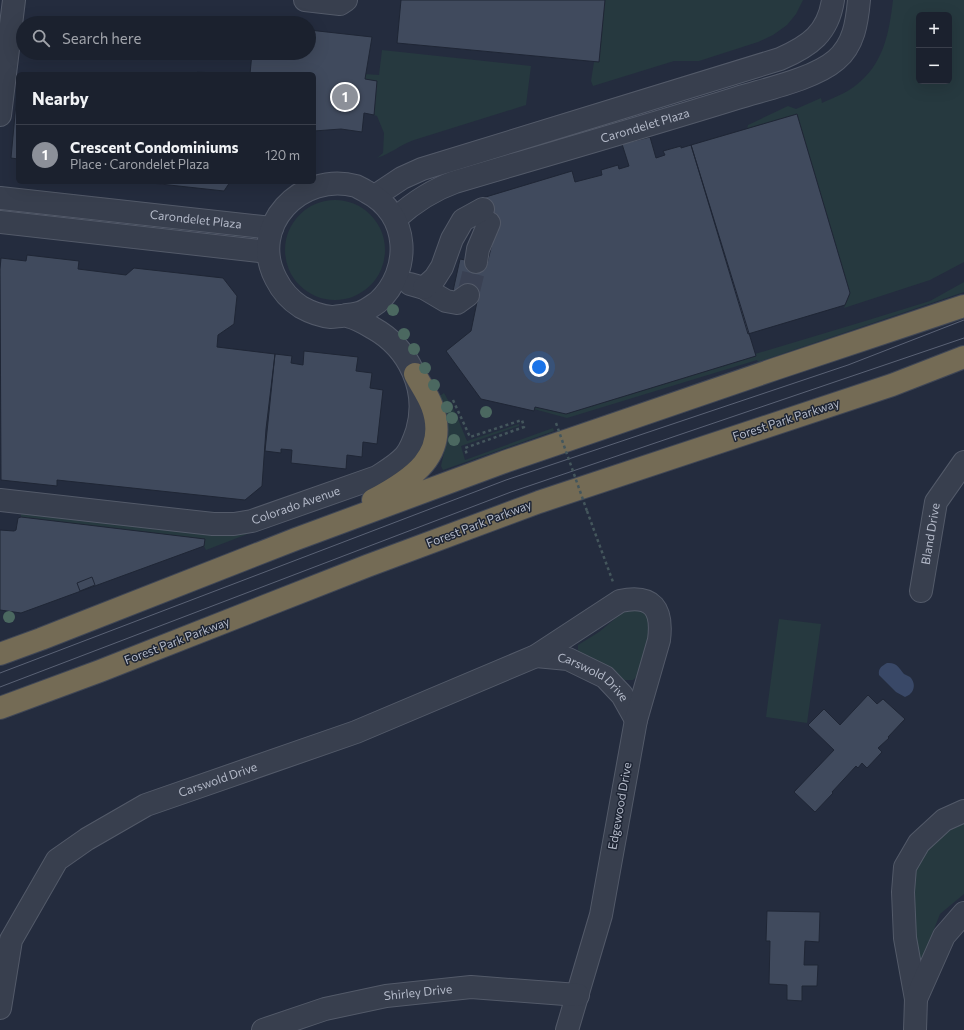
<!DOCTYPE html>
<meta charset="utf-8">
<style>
body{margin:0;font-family:Commissioner,sans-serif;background:#282e3a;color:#f1f3f6}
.controls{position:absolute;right:12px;top:12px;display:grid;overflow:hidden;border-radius:6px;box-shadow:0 4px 16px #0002}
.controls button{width:36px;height:36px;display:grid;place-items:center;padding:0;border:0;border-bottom:1px solid #393e4a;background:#1b212e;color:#f1f3f6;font:20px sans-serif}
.you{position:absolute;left:539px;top:367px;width:14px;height:14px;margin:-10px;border:3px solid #fff;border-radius:50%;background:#1a73e8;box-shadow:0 0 0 6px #1a73e833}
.badge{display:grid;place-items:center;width:26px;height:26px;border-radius:50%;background:#8c9099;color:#fff;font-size:13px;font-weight:700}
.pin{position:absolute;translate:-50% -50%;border:2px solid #fff;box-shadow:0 1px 4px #0006}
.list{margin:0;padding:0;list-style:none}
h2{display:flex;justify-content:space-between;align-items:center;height:52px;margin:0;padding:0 16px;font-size:17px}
h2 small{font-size:13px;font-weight:400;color:#a0a3aa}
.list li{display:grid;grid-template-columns:26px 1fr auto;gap:12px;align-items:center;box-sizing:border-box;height:60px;padding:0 16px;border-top:1px solid #393e4a}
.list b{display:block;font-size:15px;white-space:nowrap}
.list p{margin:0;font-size:13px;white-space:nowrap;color:#a0a3aa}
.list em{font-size:13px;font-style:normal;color:#a0a3aa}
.icon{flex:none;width:22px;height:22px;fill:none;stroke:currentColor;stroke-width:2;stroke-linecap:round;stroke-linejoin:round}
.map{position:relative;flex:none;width:964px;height:1030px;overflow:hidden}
.search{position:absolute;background:#1b212e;box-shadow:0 4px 16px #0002;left:16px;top:16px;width:300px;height:44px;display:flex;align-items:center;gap:10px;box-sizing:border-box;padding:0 14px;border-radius:22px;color:#a0a3aa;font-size:15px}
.panel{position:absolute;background:#1b212e;box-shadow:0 4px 16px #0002;left:16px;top:72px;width:300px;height:112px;border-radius:6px}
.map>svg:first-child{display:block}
</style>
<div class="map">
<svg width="964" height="1030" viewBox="0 0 964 1030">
<rect width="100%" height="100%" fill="#242c3e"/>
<path fill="#26393f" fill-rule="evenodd" d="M605 0H803L796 14 787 25 773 35 758 42 699 61H674L593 86 591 81 594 62H599Z
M893 0H964V262L930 280 844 308 850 293 797 114 747 129 748 125 788 106 796 109 821 98 822 103C833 98 846 93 855 86 884 64 889 33 893 0ZM919 15H949V81H919Z
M382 50 531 66 526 105 414 140C400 145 390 154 377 158L383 153 384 133 377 116 374 115 377 81 365 79V74L379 75Z
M285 250a50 50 0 1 1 100 0a50 50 0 1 1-100 0Z
M964 282V292L758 362 757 360 567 418 534 409 535 407 566 414 756 356 755 354 862 322 930 301Z
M444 393 456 414 467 441 519 424V426L461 446 465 460 553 428 554 431 443 470 441 466C444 453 448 439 446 425 445 415 441 406 438 397Z
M348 495 206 550 204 546 205 539 21 517V512L214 531Z
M628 608 643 612 655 621 639 674 633 680H624L619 676 578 654V645L599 632Z
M779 619 821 624 807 723 766 717Z
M964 817V894L940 914 921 962 917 961 913 890 916 865 924 849Z"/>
<path fill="#394867" d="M887 663C897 662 899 668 904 674 906 675 908 676 910 677 917 684 914 694 905 697L896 692 879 675C878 668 882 666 887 663Z"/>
<path fill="#404a5d" stroke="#1f2635" d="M401 0H605L599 62 397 43Z
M309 30 372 37 365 79 377 81 374 115 364 113 362 132 341 129 314 131V74H250L252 53H309Z
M197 72 231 74H197Z
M18 82V159L11 158Z
M797 114 850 293 845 305 748 334 691 145Z
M650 137 656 158 665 155 663 151 681 146V148L691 145 756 356 566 414 535 407 534 411 481 399 446 351 471 331 478 297 453 291 460 259 487 264 494 236 479 199 572 171 575 182 602 175 601 170 618 165 619 169 629 166 622 144Z
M142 182H230L224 191Z
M27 255 79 261 78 269 126 275 134 268 223 278 237 296 234 324 218 335 217 347 275 354 266 429 262 486 245 500 57 480V486L1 480 0 269 1 258 26 261Z
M304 351 358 357 356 371 372 373 370 388 383 390 377 444 363 442 362 457 347 455 346 469 291 463 292 450 281 449V453L265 451 275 354 292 356 291 363 303 365Z
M21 517 205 539 204 546 21 613 0 610V530L14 531 16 530 18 518Z
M92 577 95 585 80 591 77 583Z
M868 695 877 704 883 699 905 719 888 737 889 738 878 748 882 752 867 768 862 763 858 768 856 766 832 792 833 793 815 812 794 792 834 750 808 725 824 709 840 725Z
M767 911 820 912 819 942 805 941 804 965H818L817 986H802V1001L787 1000V985L769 984 770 941H766Z"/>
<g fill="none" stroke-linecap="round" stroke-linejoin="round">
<path stroke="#3a4153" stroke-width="22" stroke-dasharray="22 11" stroke-linecap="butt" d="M468 295 476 262"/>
<defs>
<g id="minor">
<path d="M305 0 340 4 346 0"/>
<path d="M0 115 14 0"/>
<path d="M375 196 402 178 422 169 780 59C810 46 828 33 833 0"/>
<path id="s1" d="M0 198 272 228"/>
<path id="s2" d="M395 219C414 202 432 190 455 182 549 154 644 127 737 98 766 89 814 79 836 60 854 45 857 22 859 0"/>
<path d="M0 222 268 252"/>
<path d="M476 262 478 249 489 223"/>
<path d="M410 284 424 288 446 301 457 303 468 295"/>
<path d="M424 288 435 278 442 267 452 239 463 220 483 209"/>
<path id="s3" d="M0 500 213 524H234L252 521 377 477C386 471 397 465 405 456 411 449 414 440 417 431 429 390 409 348 373 328 365 323 356 318 347 316 342 315 336 317 331 317 320 316 310 312 301 307 290 300 282 291 276 279 248 226 301 171 356 186 360 188 364 190 367 192 410 214 412 271 378 302 372 306 366 311 359 313 355 314 350 315 346 315"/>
<path id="s4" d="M921 591 936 502 964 462"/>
<path id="s5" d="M536 656 568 659 605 677 622 695 636 720"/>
<path d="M916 999 905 938 903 892 905 867 919 843 944 820 964 811"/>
<path id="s6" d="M0 1008 11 940 57 860 87 839 146 805 356 732 536 656 620 601C653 594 663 609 659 640L636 720 601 915 567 1030"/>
<path id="s7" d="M263 1030 325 1009 386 996 471 987 578 995"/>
<path d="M915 1030 916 999 944 936 964 913"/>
</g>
<path id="highway" d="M373 500C411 480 450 455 432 406 428 395 420 384 415 374
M0 654 41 639 296 539 504 462 775 369 964 306
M0 708 100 671 367 566 539 502 892 385 964 357"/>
</defs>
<use href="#minor" stroke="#535a69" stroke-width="24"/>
<use href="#highway" stroke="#404756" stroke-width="24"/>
<path stroke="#44565c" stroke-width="2.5" stroke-dasharray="3 3" stroke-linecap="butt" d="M453 400 470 437 522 420 524 427 465 448 467 455
M587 511 613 582"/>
<use href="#minor" stroke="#383f4e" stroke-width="22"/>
<use href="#highway" stroke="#746b55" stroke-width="22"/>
<path stroke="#5a6275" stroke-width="1" d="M0 673 506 480 848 365 964 320
M0 687 511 492 964 338"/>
<path stroke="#44565c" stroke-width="2.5" stroke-dasharray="3 3" stroke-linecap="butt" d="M556 423 587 511"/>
</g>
<g fill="#4b6860">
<circle cx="393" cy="310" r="6"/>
<circle cx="404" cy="334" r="6"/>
<circle cx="414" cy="349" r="6"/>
<circle cx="425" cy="368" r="6"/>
<circle cx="434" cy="385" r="6"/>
<circle cx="447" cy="407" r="6"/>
<circle cx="486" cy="412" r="6"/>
<circle cx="452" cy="418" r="6"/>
<circle cx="454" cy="440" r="6"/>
<circle cx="9" cy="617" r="6"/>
</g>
<g text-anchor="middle" stroke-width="3" stroke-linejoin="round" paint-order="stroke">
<g font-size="12" fill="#b4bac9" stroke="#1d2433">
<text dy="4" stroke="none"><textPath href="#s2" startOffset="269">Carondelet Plaza</textPath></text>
<text dy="4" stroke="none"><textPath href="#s1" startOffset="197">Carondelet Plaza</textPath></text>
<text transform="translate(786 420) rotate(-18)" y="4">Forest Park Parkway</text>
<text dy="4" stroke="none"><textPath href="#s3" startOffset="300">Colorado Avenue</textPath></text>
<text transform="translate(479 524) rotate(-21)" y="4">Forest Park Parkway</text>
<text dy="4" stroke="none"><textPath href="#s4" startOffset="58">Bland Drive</textPath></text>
<text transform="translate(177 641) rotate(-21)" y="4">Forest Park Parkway</text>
<text dy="4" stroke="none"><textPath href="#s5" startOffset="63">Carswold Drive</textPath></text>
<text dy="4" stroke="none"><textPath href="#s6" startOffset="342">Carswold Drive</textPath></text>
<text transform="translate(620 806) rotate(-80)" y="4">Edgewood Drive</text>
<text dy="4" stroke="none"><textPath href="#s7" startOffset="160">Shirley Drive</textPath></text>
</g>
</g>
</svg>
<div class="controls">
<button>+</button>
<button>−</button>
</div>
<div class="you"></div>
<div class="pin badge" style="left:345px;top:97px">1</div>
<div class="search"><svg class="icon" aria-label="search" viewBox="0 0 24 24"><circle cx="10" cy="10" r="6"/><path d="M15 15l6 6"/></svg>Search here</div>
<section class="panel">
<h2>Nearby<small></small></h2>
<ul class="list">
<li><span class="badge">1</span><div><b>Crescent Condominiums</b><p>Place · Carondelet Plaza</p></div><em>120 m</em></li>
</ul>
</section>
</div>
